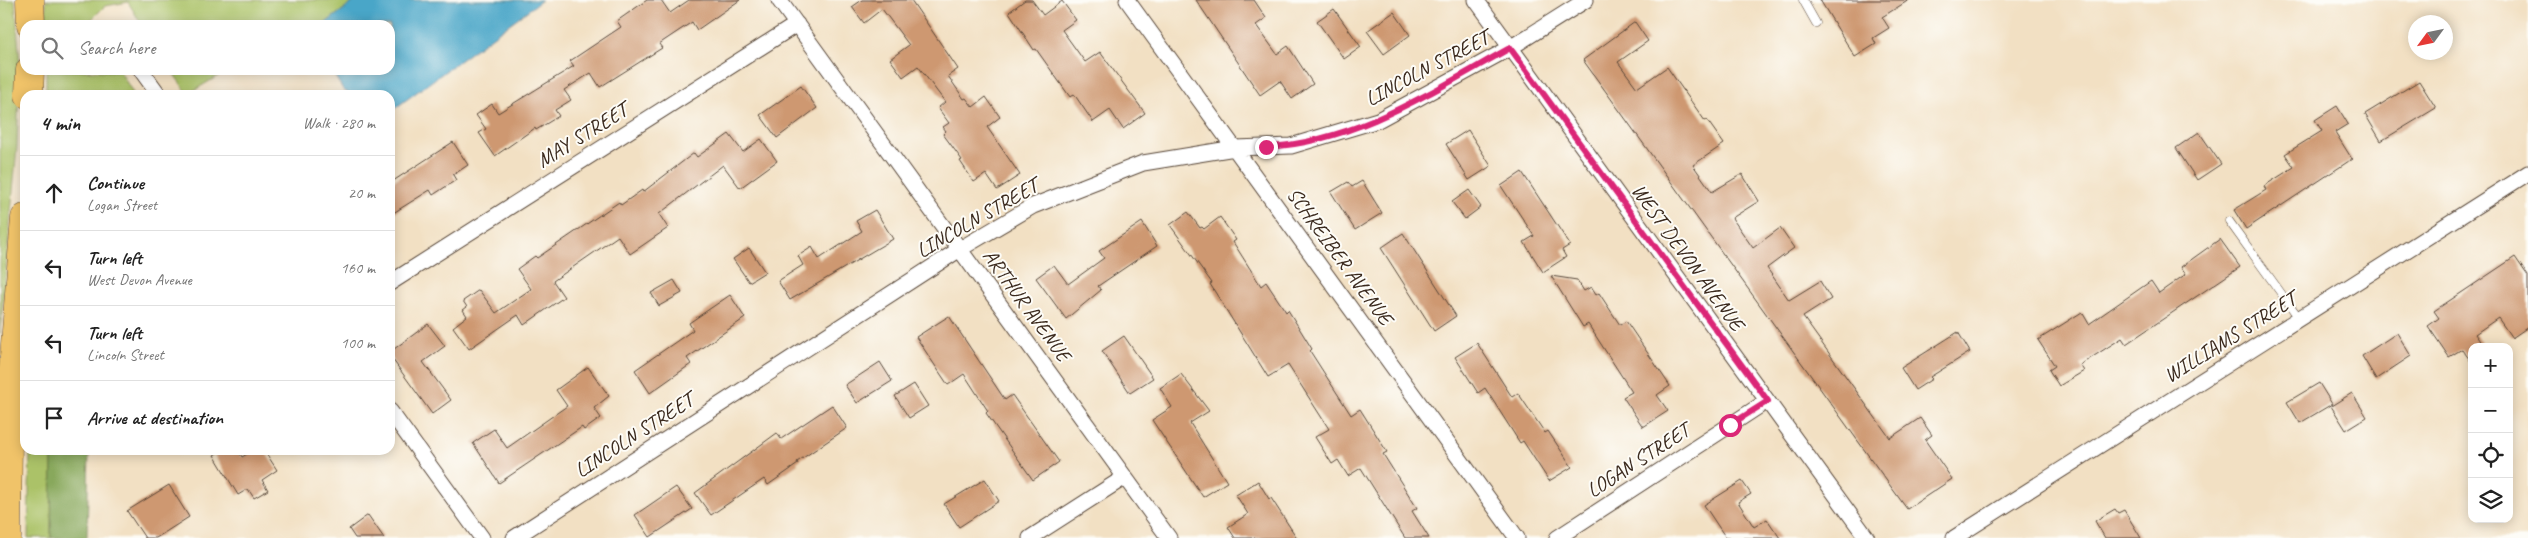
<!DOCTYPE html>
<meta charset="utf-8">
<style>
body{margin:0;font-family:Caveat,sans-serif;background:#f2f2f2;color:#222}
.controls{position:absolute;right:15px;bottom:15px;display:grid;overflow:hidden;border-radius:10px;box-shadow:0 2px 12px #0003}
.controls button{width:45px;height:45px;display:grid;place-items:center;padding:0;border:0;border-bottom:1px solid #e0e0e0;background:#fff;color:#222;font:25px sans-serif}
.compass{position:absolute;left:2408px;top:15px;width:45px;height:45px;border-radius:50%;background:#fff;box-shadow:0 2px 12px #0003;rotate:237deg}
.stop{position:absolute;width:15px;height:15px;margin:-11px;border:4px solid #db2777;border-radius:50%;background:#fff}
.stop.end{background:#db2777;border-color:#fff;box-shadow:0 1px 5px #0008}
.list{margin:0;padding:0;list-style:none}
h2{display:flex;justify-content:space-between;align-items:center;height:65px;margin:0;padding:0 20px;font-size:21px}
h2 small{font-size:16px;font-weight:400;color:#767676}
.list li{display:grid;grid-template-columns:32px 1fr auto;gap:15px;align-items:center;box-sizing:border-box;height:75px;padding:0 20px;border-top:1px solid #e0e0e0}
.list b{display:block;font-size:19px;white-space:nowrap}
.list p{margin:0;font-size:16px;white-space:nowrap;color:#767676}
.list em{font-size:16px;font-style:normal;color:#767676}
.icon{flex:none;width:28px;height:28px;fill:none;stroke:currentColor;stroke-width:2;stroke-linecap:round;stroke-linejoin:round}
.map{position:relative;flex:none;width:2528px;height:538px;overflow:hidden}
.search{position:absolute;background:#fff;box-shadow:0 2px 12px #0003;left:20px;top:20px;width:375px;height:55px;display:flex;align-items:center;gap:12px;box-sizing:border-box;padding:0 18px;border-radius:15px;color:#767676;font-size:19px}
.panel{position:absolute;background:#fff;box-shadow:0 2px 12px #0003;left:20px;top:90px;width:375px;height:365px;border-radius:15px}
.map>svg:first-child{display:block}
</style>
<div class="map">
<svg width="2528" height="538" viewBox="0 0 2528 538">
<rect width="100%" height="100%" fill="#fdfcf7"/>
<filter id="ink" filterUnits="userSpaceOnUse"><feTurbulence type="fractalNoise" baseFrequency=".02" numOctaves="2"/><feDisplacementMap in="SourceGraphic" scale="10" xChannelSelector="R" yChannelSelector="G"/><feConvolveMatrix kernelMatrix="1 2 1 2 8 2 1 2 1" color-interpolation-filters="sRGB"/></filter>
<filter id="wash" filterUnits="userSpaceOnUse"><feTurbulence type="fractalNoise" baseFrequency=".0096" numOctaves="4" result="noise"/><feDisplacementMap in="SourceGraphic" scale="20" xChannelSelector="R" yChannelSelector="G"/><feGaussianBlur stdDeviation="1.12" result="paint"/><feColorMatrix in="noise" values="0 0 0 0 0 0 0 0 0 0 0 0 0 0 0 0 0 1.4 0 .05"/><feComposite in="paint" operator="in"/></filter>
<g filter="url(#wash)">
<rect width="100%" height="100%" fill="#f2e0c3"/>
<path fill="#abc267" stroke="#737642" d="M0 0H15L20 63 17 147 0 334Z
M46 0H356L323 25H142L128 2 105 6 86 25H46Z
M46 70 120 71 134 95H46Z
M171 70H228L188 94Z
M30 450H52L51 538H28Z"/>
<path fill="#88a85c" stroke="#62693d" d="M52 450H89L87 538H51Z"/>
<path fill="#49a6c8" stroke="#426873" d="M356 0H542L394 109 390 107V95H355L344 91 331 70H390V25H323Z"/>
<g id="blocks">
<path fill="#ce9871" d="M647 0H661L670 13 689 0H740L697 30 692 22 659 44 662 48 600 87 591 73 564 90 571 100 555 110 559 116 536 130 535 128 495 156 479 133 486 129 476 115 492 104 498 113 574 66 570 61 621 27 617 21Z
M862 0H911L958 69 948 76 964 99 966 98 973 107 986 97 1000 117 987 127 1020 175 997 190 986 174 974 182 960 161 962 160 943 134 946 131 943 127 949 123 938 108 945 102 918 66 903 77 890 59 909 45 882 9 864 23 852 7Z
M1025 0H1032L1043 15 1062 1 1076 20 1062 30 1085 62 1100 52 1145 113 1123 129 1110 110 1093 122 1074 94 1070 97 1036 49 1034 50 1009 12Z
M1196 0H1254L1266 18 1256 25 1277 54 1288 46 1313 84 1292 99 1280 81 1260 95Z
M1820 0H1909L1882 17 1889 28 1873 38 1876 44 1855 57Z
M1334 9 1361 47 1344 59 1317 21Z
M1394 12 1410 35 1384 54 1367 31Z
M1635 22 1648 41 1618 62 1637 88 1667 67 1705 121 1707 120 1724 144 1693 165 1712 192 1742 174 1759 201 1732 218 1753 248 1780 228 1794 248 1767 268 1789 300 1820 281 1831 299 1803 317 1890 438 1920 418 1932 435 1925 440 1952 479 1907 509 1583 60Z
M2419 81 2436 108 2381 141 2365 114Z
M801 86 817 108 777 138 760 115Z
M2337 106 2348 124 2335 132 2352 159 2246 229 2234 210 2266 190 2264 186 2294 167 2285 154 2322 131 2315 120Z
M1468 130 1491 166 1469 180 1446 144Z
M2199 132 2221 164 2197 180 2176 148Z
M729 134 743 152 761 139 777 161 740 188 723 165 659 214 668 228 630 254 618 236 553 281 564 297 524 325 518 315 469 349 453 327 467 316 463 310 467 307 463 301 479 290 496 313 531 289 517 269 535 256 537 258 619 202 621 205 642 190 643 192 694 153 697 157Z
M453 142 468 165 453 175 456 180 433 195 430 190 390 215V183Z
M1522 172 1570 245 1562 250 1566 257 1543 272 1524 242 1534 236 1501 186Z
M1362 181 1382 213 1355 230 1331 192 1348 182 1352 187Z
M1469 190 1481 207 1465 219 1452 202Z
M875 210 893 239 790 300 778 281 803 265 798 256 812 247 819 259 862 231 856 221Z
M1188 212 1200 228 1202 227 1204 229 1220 217 1236 240 1233 242 1261 286 1266 282 1286 312 1288 310 1312 349 1310 351 1351 415 1360 409 1387 452 1383 454 1417 508 1412 511 1429 538H1405L1361 468 1348 476 1338 460 1332 464 1315 437 1329 429 1288 365 1268 377 1210 284 1212 283 1170 225Z
M1142 222 1157 246 1098 286 1101 290 1066 319 1036 278 1054 265 1068 284 1104 258 1099 251Z
M1403 233 1456 316 1434 331 1381 248Z
M2220 239 2240 267 2126 344 2122 338 2080 365 2084 371 2059 386 2049 370 2055 366 2038 340 2082 312 2089 324 2151 281 2159 293 2186 274 2181 267Z
M749 248 765 272 749 282 733 259Z
M2515 257 2528 276V327L2512 338 2498 318 2475 334 2484 347H2472V363L2462 349 2449 357 2428 326 2439 318 2434 311Z
M1551 276 1577 280 1584 291 1591 287 1596 295 1599 293 1620 325 1626 321 1670 386 1657 395 1668 411 1643 427 1623 397 1632 392 1588 324 1583 327Z
M674 280 682 293 659 306 651 293Z
M730 295 745 318 687 358 691 364 650 393 635 370 693 330 689 323Z
M949 316 1005 400 1012 395 1059 462 1033 480 986 413 988 411 964 374 948 385 916 337Z
M428 324 445 346 423 362 451 400 432 414 390 356V352Z
M1958 332 1970 352 1930 377 1932 379 1915 390 1901 368Z
M2397 333 2411 356 2376 379 2362 356Z
M1124 336 1153 378 1130 393 1102 351Z
M1477 343 1512 397 1518 393 1545 433 1548 431 1572 467 1549 481 1523 441 1520 443 1485 388 1478 393 1455 357Z
M880 362 892 381 857 403 845 385Z
M588 367 609 396 594 408 601 418 584 430 582 427 499 483 473 443 494 429 507 448 567 406 556 390Z
M1181 374 1209 411 1190 423 1227 482 1203 497 1152 420 1172 407 1160 388Z
M2319 383 2332 404 2300 423 2287 402Z
M914 384 928 406 909 418 895 396Z
M2352 393 2367 417 2346 430 2331 406Z
M832 405 847 428 797 462 798 464 768 485 764 479 711 515 695 493 777 433 781 439Z
M222 450H238L242 457 254 450H264L277 470 262 480 268 490 254 498 248 489 238 495 214 455Z
M985 479 999 501 959 527 944 504Z
M1258 481 1269 499 1271 498 1297 538H1235L1228 527 1248 514 1236 495Z
M1742 481 1751 494 1738 502 1754 527 1767 519 1780 538H1726L1704 505Z
M169 485 189 517 156 538H145L127 511Z
M676 487 692 509 650 537 635 515Z
M2115 509 2118 513 2124 510 2141 538H2105L2095 521Z
M368 515 384 538H355L349 529Z"/>
</g>
</g>
<g filter="url(#ink)">
<use href="#blocks" fill-opacity="0" stroke="#564537" stroke-width="1"/>
<g fill="none" stroke-linecap="round" stroke-linejoin="round">
<defs>
<path id="service" d="M1803 0 1816 23
M2229 221 2299 318"/>
<path id="minor" d="M779 0 1169 538
M1127 0 1517 538
M1476 0 1867 538
M141 70 159 95
M390 283 797 24
M390 411 482 538
M514 538 960 249 1033 206 1143 163 1235 148 1291 146 1378 120 1510 48 1586 0
M1030 538 1125 477
M1557 538 1767 401
M1954 538 2528 173"/>
<path id="motorway" d="M30 0 31 25
M29 95 30 70
M7 538 8 432 25 218"/>
</defs>
<use href="#service" stroke="#564537" stroke-width="9"/>
<use href="#minor" stroke="#564537" stroke-width="17"/>
<use href="#motorway" stroke="#564537" stroke-width="29"/>
<use href="#service" stroke="#fff" stroke-width="8"/>
<use href="#minor" stroke="#fff" stroke-width="15"/>
<use href="#motorway" stroke="#f0c369" stroke-width="28"/>
</g>
</g>
<g fill="none" stroke-linecap="round" stroke-linejoin="round" filter="url(#ink)">
<path stroke="#db2777" stroke-width="6" d="M1266 147C1355 143 1434 90 1510 48L1768 401 1730 425"/>
</g>
<g text-anchor="middle" stroke-width="4" stroke-linejoin="round" paint-order="stroke">
<g font-size="21" fill="#3b2a1e" stroke="#fdfcf7">
<text transform="translate(1427 68) rotate(-28)" y="7">LINCOLN STREET</text>
<text transform="translate(582 135) rotate(-32)" y="7">MAY STREET</text>
<text transform="translate(977 218) rotate(-30)" y="7">LINCOLN STREET</text>
<text transform="translate(1340 256) rotate(54)" y="7">SCHREIBER AVENUE</text>
<text transform="translate(1688 257) rotate(54)" y="7">WEST DEVON AVENUE</text>
<text transform="translate(1027 305) rotate(54)" y="7">ARTHUR AVENUE</text>
<text transform="translate(2230 337) rotate(-32)" y="7">WILLIAMS STREET</text>
<text transform="translate(634 435) rotate(-33)" y="7">LINCOLN STREET</text>
<text transform="translate(1638 460) rotate(-33)" y="7">LOGAN STREET</text>
</g>
</g>
</svg>
<div class="controls">
<button>+</button>
<button>−</button>
<button><svg class="icon" aria-label="locate" viewBox="0 0 24 24"><circle cx="12" cy="12" r="6"/><path d="M12 2v4M12 18v4M2 12h4M18 12h4"/></svg></button>
<button><svg class="icon" aria-label="layers" viewBox="0 0 24 24"><path d="M12 4l9 5-9 5-9-5zM3 14l9 5 9-5"/></svg></button>
</div>
<svg class="compass" viewBox="-18 -18 36 36"><path d="M0-13l5 13h-10z" fill="#e53935"/><path d="M0 13l5-13h-10z" fill="#767676"/></svg>
<div class="stop" style="left:1730px;top:425px"></div>
<div class="stop end" style="left:1266px;top:147px"></div>
<div class="search"><svg class="icon" aria-label="search" viewBox="0 0 24 24"><circle cx="10" cy="10" r="6"/><path d="M15 15l6 6"/></svg>Search here</div>
<section class="panel">
<h2>4 min<small>Walk · 280 m</small></h2>
<ul class="list">
<li><svg class="icon" aria-label="ahead" viewBox="0 0 24 24"><path d="M12 20V5M6 11l6-6 6 6"/></svg><div><b>Continue</b><p>Logan Street</p></div><em>20 m</em></li>
<li><svg class="icon" aria-label="left" viewBox="0 0 24 24"><path d="M17 20v-9H6M10 6l-5 5 5 5"/></svg><div><b>Turn left</b><p>West Devon Avenue</p></div><em>160 m</em></li>
<li><svg class="icon" aria-label="left" viewBox="0 0 24 24"><path d="M17 20v-9H6M10 6l-5 5 5 5"/></svg><div><b>Turn left</b><p>Lincoln Street</p></div><em>100 m</em></li>
<li><svg class="icon" aria-label="arrive" viewBox="0 0 24 24"><path d="M6 21V4h12l-3 4 3 4H6"/></svg><div><b>Arrive at destination</b></div></li>
</ul>
</section>
</div>
